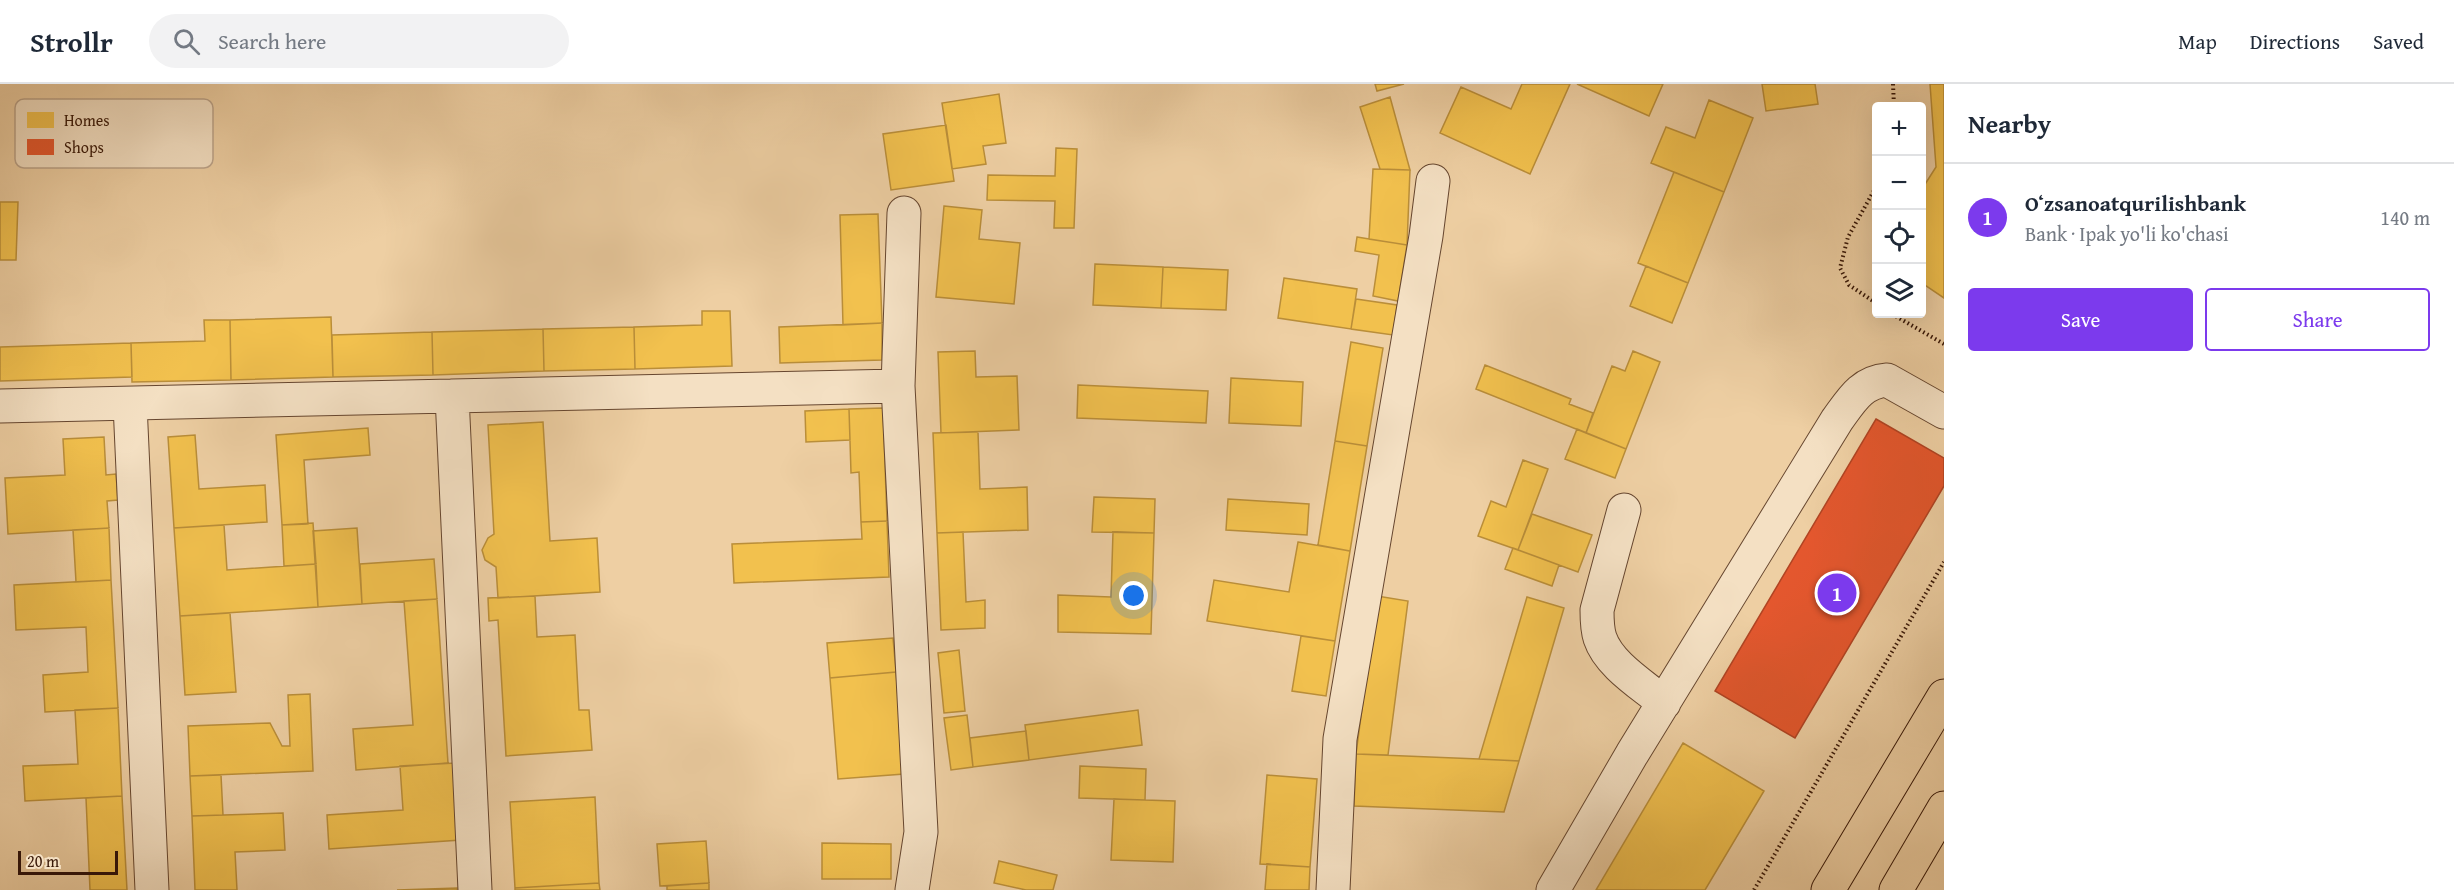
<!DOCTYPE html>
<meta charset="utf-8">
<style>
body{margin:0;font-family:"Gentium Book Plus",serif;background:#f2f2f3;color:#1f2937}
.controls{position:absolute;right:18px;top:18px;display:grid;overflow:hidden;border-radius:6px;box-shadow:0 6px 24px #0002}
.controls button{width:54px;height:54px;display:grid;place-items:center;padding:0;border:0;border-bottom:2px solid #e0e1e3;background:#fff;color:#1f2937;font:30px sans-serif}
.scale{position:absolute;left:18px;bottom:15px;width:100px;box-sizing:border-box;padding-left:6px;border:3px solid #391808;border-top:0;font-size:16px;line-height:21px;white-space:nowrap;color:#391808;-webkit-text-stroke:4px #f4e0c3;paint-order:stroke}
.you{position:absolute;left:1134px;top:512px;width:21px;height:21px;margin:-15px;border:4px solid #fff;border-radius:50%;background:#1a73e8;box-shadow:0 0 0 9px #1a73e833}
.badge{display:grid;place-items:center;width:39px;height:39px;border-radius:50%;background:#7c3aed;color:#fff;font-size:20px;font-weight:700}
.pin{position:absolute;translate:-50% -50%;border:3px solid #fff;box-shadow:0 2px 6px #0006}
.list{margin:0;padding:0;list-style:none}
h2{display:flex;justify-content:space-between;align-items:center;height:78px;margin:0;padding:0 24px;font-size:26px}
h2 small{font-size:20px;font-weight:400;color:#747a83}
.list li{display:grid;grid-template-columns:39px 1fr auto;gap:18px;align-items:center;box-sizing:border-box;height:108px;padding:0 24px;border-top:2px solid #e0e1e3}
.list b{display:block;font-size:22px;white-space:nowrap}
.list p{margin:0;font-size:20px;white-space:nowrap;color:#747a83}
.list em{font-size:20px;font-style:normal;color:#747a83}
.actions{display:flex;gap:12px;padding:18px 24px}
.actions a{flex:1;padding:14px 0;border:2px solid #7c3aed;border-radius:6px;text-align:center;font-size:21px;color:#7c3aed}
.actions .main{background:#7c3aed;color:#fff}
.icon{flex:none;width:33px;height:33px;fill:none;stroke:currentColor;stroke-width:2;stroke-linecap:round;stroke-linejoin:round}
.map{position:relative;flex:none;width:1944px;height:806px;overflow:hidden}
header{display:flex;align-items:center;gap:36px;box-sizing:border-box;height:84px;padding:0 30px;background:#fff;border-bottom:2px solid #e0e1e3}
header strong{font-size:28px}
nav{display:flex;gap:33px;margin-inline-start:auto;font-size:21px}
.search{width:420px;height:54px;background:#f2f2f3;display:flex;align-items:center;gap:15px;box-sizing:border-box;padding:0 21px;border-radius:33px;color:#747a83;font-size:22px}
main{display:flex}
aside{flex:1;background:#fff}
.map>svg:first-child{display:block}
</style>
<header>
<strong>Strollr</strong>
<div class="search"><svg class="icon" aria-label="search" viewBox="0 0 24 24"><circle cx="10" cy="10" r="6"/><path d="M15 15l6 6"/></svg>Search here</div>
<nav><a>Map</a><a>Directions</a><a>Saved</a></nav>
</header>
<main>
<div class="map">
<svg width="1944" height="806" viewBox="0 0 1944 806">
<rect width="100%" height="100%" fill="#eecfa3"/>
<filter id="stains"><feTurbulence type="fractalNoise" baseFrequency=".00333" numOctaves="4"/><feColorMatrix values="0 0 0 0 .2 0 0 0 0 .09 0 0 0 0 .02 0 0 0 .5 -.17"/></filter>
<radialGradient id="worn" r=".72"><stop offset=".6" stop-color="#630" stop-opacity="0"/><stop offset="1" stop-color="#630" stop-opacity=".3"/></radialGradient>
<path fill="#f2c14e" stroke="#ba8e39" stroke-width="1.5" d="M1375 0H1404L1377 7Z
M1522 0H1570L1530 90 1440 49 1461 3 1511 25Z
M1577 0H1663L1649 32Z
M1762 0H1815L1818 20 1766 27Z
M1930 0H1944V214L1922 199V105L1936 83Z
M999 10 1006 59 983 62 986 80 952 85 942 19Z
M1390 13 1410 86 1380 85 1360 23Z
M1709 16 1753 34 1724 108 1651 79 1666 43 1695 54Z
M946 41 954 97 891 106 883 50Z
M1056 64 1077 65 1074 144H1054L1055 117 987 116 988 91 1055 92Z
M1373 85 1410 86 1407 161 1369 155Z
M1674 88 1724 108 1688 199 1638 179Z
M0 118H18L16 176H0Z
M944 122 982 126 979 155 1020 159 1014 220 936 213Z
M878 130 882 239 843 241 840 131Z
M1357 153 1407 161 1398 217 1373 212 1379 171 1355 167Z
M1095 180 1163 183 1161 224 1093 221Z
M1646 182 1688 199 1672 239 1630 222Z
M1163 183 1228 186 1226 226 1161 224Z
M1284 194 1357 205 1351 245 1278 234Z
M1356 215 1397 221 1393 251 1351 245Z
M702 227H730L732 282 635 285 634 243 702 241Z
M331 233 333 293 231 296 230 236Z
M204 236H230L231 296 132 298 131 259 205 257Z
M882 239V276L780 279 779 243Z
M634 243 635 285 544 287 543 245Z
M543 245 544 287 433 291 432 248Z
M432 248 433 291 333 293 332 251Z
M1351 258 1383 264 1367 362 1335 357Z
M131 259 132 293 0 297V263Z
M975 267 976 293 1017 292 1019 346 941 349 938 268Z
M1633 267 1660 278 1626 365 1586 349 1612 282 1625 287Z
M1485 281 1571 315 1569 320 1593 329 1586 349 1476 305Z
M1231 294 1303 298 1301 342 1229 339Z
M1078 301 1208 307 1206 339 1077 334Z
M883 324 887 437 861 438 859 388 851 389 849 325Z
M849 325 850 356 806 358 805 327Z
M543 338 550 457 597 454 600 508 498 514 496 483 485 476 482 466 488 454 494 450 488 341Z
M368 344 370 371 304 376 308 440 282 441 276 351Z
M1577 345 1626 365 1615 394 1565 375Z
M978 348 980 405 1027 403 1028 446 937 449 933 349Z
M195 351 199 405 265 401 267 438 174 444 168 353Z
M104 353 106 391 116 390 118 416 107 417 109 444 8 450 5 394 65 391 63 355Z
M1335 357 1367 362 1350 467 1318 461Z
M1523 376 1548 385 1518 466 1478 452 1491 417 1506 423Z
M1094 413 1155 415 1154 449 1092 448Z
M1228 415 1309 420 1307 451 1226 446Z
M1532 430 1592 451 1578 488 1518 466Z
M887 437 889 493 734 499 732 460 862 455 861 438Z
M313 439 316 480 284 482 282 441Z
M224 441 227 486 316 480 318 523 180 532 174 444Z
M109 444 111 496 76 498 73 446Z
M357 444 362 520 318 523 313 447Z
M963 448 966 518 985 516V544L941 546 937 449Z
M1113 448 1154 449 1151 550 1058 548V511L1111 513Z
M1298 458 1350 467 1335 557 1207 537 1214 496 1289 508Z
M1513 464 1559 481 1552 502 1505 485Z
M434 475 437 515 362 520 360 480Z
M111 496 118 624 45 628 43 591 88 588 86 543 16 546 14 501Z
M535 512 537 553 575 551 579 626H589L592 666 506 672 498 536 489 537 488 514Z
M1377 512 1408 517 1388 671 1356 670Z
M1527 513 1564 524 1519 677 1479 675Z
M437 515 448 679 356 686 353 645 413 641 404 517Z
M230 529 236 608 185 611 180 532Z
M1301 552 1335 557 1326 612 1292 607Z
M893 554 896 588 830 594 827 559Z
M959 566 965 627 944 629 938 569Z
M896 588 904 690 838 695 830 594Z
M310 610 313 687 190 692 188 642 270 639 282 662H290L288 611Z
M118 624 122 712 25 717 23 682 78 680 75 626Z
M1138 626 1142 661 1029 676 1025 641Z
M967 631 973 683 951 686 944 634Z
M1026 647 1029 676 973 683 970 654Z
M1683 659 1764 707 1705 806H1596Z
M1356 670 1479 675 1519 677 1504 728 1354 722Z
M456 679 461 756 329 765 327 731 403 726 400 682Z
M1080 682 1146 685 1145 716 1079 714Z
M221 691 223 731 192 732 190 692Z
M1267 691 1317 695 1310 783 1260 780Z
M122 712 127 806H90L86 714Z
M595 713 599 799 515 804 510 718Z
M1114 715 1175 717 1173 778 1111 776Z
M283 729 285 766 235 768 237 806H195L192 732Z
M706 757 709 799 660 802 657 760Z
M822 759 891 760V795H822Z
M999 777 1057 791 1053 806H1026L994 799Z
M1267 780 1310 783 1309 806H1265Z
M599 799 600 806H515V804Z
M709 799V806H667V802Z
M457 804V806H397Z"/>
<path fill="#e4572e" stroke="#b14423" stroke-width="1.5" d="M1876 335 1944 374V402L1795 654 1715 607Z"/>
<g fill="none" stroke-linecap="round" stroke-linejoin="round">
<defs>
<path id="minor" d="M898 302 904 129
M452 312 475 806
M130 320 152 806
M0 322 898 302 921 748 912 806
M1624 426 1597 526C1597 536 1597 545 1600 554 1609 581 1643 601 1664 619
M1333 806 1340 655 1426 152 1433 97
M1553 806 1632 670 1837 336C1851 317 1861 298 1887 296L1944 328"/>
<path id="major" d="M1828 806 1944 612
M1896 806 1944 724"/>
</defs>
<use href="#minor" stroke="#66462f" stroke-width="35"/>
<use href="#major" stroke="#391808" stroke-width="35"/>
<path stroke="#391808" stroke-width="4" stroke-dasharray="1.5 3" stroke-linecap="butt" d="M1893 0 1894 22
M1876 103 1848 153 1840 184 1849 201 1876 219
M1892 230 1944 260
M1754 806 1944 478"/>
<use href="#minor" stroke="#f4e0c3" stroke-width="33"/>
<use href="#major" stroke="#eecfa3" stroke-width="33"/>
</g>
<rect x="15" y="15" width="198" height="69" rx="9" fill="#f4e0c3" stroke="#bca48b" stroke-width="1.5"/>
<rect x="27" y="28" width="27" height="16" fill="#f2c14e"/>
<rect x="27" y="55" width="27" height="16" fill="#e4572e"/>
<g font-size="16" fill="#391808">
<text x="64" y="42">Homes</text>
<text x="64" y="69">Shops</text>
</g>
<rect width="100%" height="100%" filter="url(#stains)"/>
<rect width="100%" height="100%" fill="url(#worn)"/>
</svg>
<div class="controls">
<button>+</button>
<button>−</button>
<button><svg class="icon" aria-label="locate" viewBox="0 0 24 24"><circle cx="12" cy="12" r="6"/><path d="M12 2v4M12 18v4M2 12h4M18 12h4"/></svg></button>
<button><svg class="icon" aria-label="layers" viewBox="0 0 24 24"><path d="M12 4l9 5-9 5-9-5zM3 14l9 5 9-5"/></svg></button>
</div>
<div class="scale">20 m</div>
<div class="you"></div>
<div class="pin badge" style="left:1837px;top:509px">1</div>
</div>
<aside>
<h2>Nearby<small></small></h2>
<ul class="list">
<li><span class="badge">1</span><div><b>Oʻzsanoatqurilishbank</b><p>Bank · Ipak yo'li ko'chasi</p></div><em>140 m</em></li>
</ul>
<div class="actions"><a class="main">Save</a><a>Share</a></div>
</aside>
</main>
